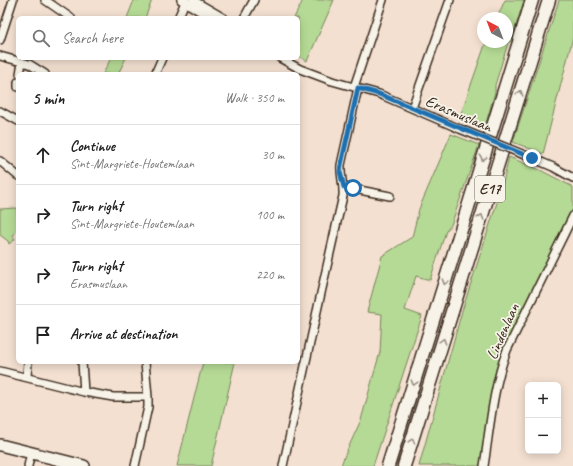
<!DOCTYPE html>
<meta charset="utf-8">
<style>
body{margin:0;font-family:Caveat,sans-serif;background:#f2f2f2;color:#222}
.controls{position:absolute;right:12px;bottom:12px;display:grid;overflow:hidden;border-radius:6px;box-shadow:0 2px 10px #0003}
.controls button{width:36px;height:36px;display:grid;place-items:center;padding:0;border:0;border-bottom:1px solid #e0e0e0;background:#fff;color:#222;font:20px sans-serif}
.compass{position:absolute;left:477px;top:12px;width:36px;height:36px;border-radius:50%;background:#fff;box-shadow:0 2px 10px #0003;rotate:318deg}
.stop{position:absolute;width:12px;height:12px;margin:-9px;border:3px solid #1f6fb2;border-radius:50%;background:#fff}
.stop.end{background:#1f6fb2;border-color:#fff;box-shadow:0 1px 4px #0008}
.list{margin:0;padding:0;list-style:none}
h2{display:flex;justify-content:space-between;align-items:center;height:52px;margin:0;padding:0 16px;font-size:17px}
h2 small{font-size:13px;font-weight:400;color:#767676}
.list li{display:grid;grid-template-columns:26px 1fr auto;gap:12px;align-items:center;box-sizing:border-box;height:60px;padding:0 16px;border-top:1px solid #e0e0e0}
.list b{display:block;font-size:15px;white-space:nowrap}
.list p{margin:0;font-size:13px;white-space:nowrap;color:#767676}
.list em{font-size:13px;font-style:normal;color:#767676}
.icon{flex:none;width:22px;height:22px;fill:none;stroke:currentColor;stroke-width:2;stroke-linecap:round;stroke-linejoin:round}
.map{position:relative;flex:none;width:573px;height:466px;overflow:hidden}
.search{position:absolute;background:#fff;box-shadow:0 2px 10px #0003;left:16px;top:16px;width:284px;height:44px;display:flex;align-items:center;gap:10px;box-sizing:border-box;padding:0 14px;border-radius:6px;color:#767676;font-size:15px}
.panel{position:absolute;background:#fff;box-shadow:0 2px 10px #0003;left:16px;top:72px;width:284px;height:292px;border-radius:6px}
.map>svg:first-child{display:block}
</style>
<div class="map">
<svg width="573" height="466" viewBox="0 0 573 466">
<rect width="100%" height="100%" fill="#f3e0d1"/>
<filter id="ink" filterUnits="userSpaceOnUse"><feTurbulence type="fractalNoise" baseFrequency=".025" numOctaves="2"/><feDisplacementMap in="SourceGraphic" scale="8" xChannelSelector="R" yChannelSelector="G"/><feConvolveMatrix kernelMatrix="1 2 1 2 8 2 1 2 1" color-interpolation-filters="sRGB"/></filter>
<g filter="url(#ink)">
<path fill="#b5da95" stroke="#78825a" d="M134 0H152L145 18H127Z
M303 0H334L307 61 298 56V18H294Z
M505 0H524L511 41 508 43 495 85V92L484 130 459 119 486 42H507V18H497Z
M559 0H573V37L543 154 513 142Z
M111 58H126L118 74H103Z
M451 134 479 145 451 225 446 231 430 280 416 276 405 310 422 316 373 466H341L344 457 361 420 380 352 382 314 367 312 382 256 412 237 419 209Z
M509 157 540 170 573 187V208L513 329 496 370 492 388 481 466H419L462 311 502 187Z
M17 208 18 229 13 236 15 239 9 244 8 241 0 235V209Z
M203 362H235L211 466H177Z"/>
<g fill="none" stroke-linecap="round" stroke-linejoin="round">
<defs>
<path id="minor" d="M45 0 71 18
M181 0 211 18
M193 0 224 18
M178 18 186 0
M244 18 254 0
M0 40 13 0
M0 56 29 64 45 74
M280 58 300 69 332 81 379 94 460 129
M20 74 22 62
M155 74 162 58
M18 82V87
M354 87 383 0
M412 108 450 0
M0 111 18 121
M532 158 553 167 573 178
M0 161 18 176
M344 187 390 196
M82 362 84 392
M0 371 84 392 113 397H148
M27 377 28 362
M28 466 31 453
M135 466 148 407V397L145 362
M283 466C303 376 322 286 343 196 344 185 340 175 341 165L358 88
M484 466C490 427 493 387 507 350L573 216"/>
<path id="primary" d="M0 445 84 466"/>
<path id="motorway" d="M388 466 532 0
M404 466 549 0"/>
</defs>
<use href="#minor" stroke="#3b2a1e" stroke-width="10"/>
<use href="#primary" stroke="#3b2a1e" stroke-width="14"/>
<use href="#motorway" stroke="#3b2a1e" stroke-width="15"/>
<use href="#minor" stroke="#f7f3e8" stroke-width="7"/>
<use href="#primary" stroke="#f7f3e8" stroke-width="11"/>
<use href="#motorway" stroke="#f7f3e8" stroke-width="12"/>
<defs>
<path id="minor-bridge" d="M460 129 532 158"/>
</defs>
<use href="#minor-bridge" stroke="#3b2a1e" stroke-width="10" stroke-linecap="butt"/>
<use href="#minor-bridge" stroke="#f7f3e8" stroke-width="7"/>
</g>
<defs><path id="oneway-chevron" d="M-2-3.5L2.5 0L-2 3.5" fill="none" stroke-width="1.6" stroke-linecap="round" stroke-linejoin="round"/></defs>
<g stroke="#998e83">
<use href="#oneway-chevron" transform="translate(520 93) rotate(-73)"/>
<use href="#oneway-chevron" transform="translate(483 158) rotate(107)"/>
<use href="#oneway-chevron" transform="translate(481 217) rotate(-73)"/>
<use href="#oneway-chevron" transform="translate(445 282) rotate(107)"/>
<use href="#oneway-chevron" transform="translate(443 341) rotate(-73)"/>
<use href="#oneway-chevron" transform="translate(414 383) rotate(107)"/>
<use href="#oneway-chevron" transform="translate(412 441) rotate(-73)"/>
</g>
</g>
<g fill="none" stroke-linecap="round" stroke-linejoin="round" filter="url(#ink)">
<path stroke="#1f6fb2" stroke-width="5" d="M353 188 344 187 340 172 341 165 358 88 379 94 532 158"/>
</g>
<g text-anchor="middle" stroke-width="3.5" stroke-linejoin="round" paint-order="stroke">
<rect fill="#f7f3e8" stroke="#73665b" stroke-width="1" x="475" y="176" width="30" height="26" rx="3"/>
<g font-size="15" font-weight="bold" fill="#3b2a1e">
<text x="490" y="194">E17</text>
</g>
<g font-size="16" fill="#3b2a1e" stroke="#f7f3e8">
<text transform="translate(459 113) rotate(23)" y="6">Erasmuslaan</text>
<text transform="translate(502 331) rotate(-66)" y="6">Lindenlaan</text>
</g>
</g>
</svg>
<div class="controls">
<button>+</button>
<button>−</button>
</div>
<svg class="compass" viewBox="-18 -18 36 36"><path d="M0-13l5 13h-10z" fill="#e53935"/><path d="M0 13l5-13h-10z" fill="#767676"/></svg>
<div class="stop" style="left:353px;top:188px"></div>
<div class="stop end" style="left:532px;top:158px"></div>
<div class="search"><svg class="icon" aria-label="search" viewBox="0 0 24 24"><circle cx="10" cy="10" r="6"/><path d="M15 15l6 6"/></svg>Search here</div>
<section class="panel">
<h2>5 min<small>Walk · 350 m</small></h2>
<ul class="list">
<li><svg class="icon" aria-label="ahead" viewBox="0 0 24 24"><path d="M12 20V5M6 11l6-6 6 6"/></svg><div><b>Continue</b><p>Sint-Margriete-Houtemlaan</p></div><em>30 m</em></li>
<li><svg class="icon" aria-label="right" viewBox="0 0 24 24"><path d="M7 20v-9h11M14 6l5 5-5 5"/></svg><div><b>Turn right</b><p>Sint-Margriete-Houtemlaan</p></div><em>100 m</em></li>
<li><svg class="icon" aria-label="right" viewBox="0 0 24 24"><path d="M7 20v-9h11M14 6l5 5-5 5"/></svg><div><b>Turn right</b><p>Erasmuslaan</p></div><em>220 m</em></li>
<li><svg class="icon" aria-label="arrive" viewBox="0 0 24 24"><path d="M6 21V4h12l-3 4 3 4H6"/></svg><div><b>Arrive at destination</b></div></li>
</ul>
</section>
</div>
